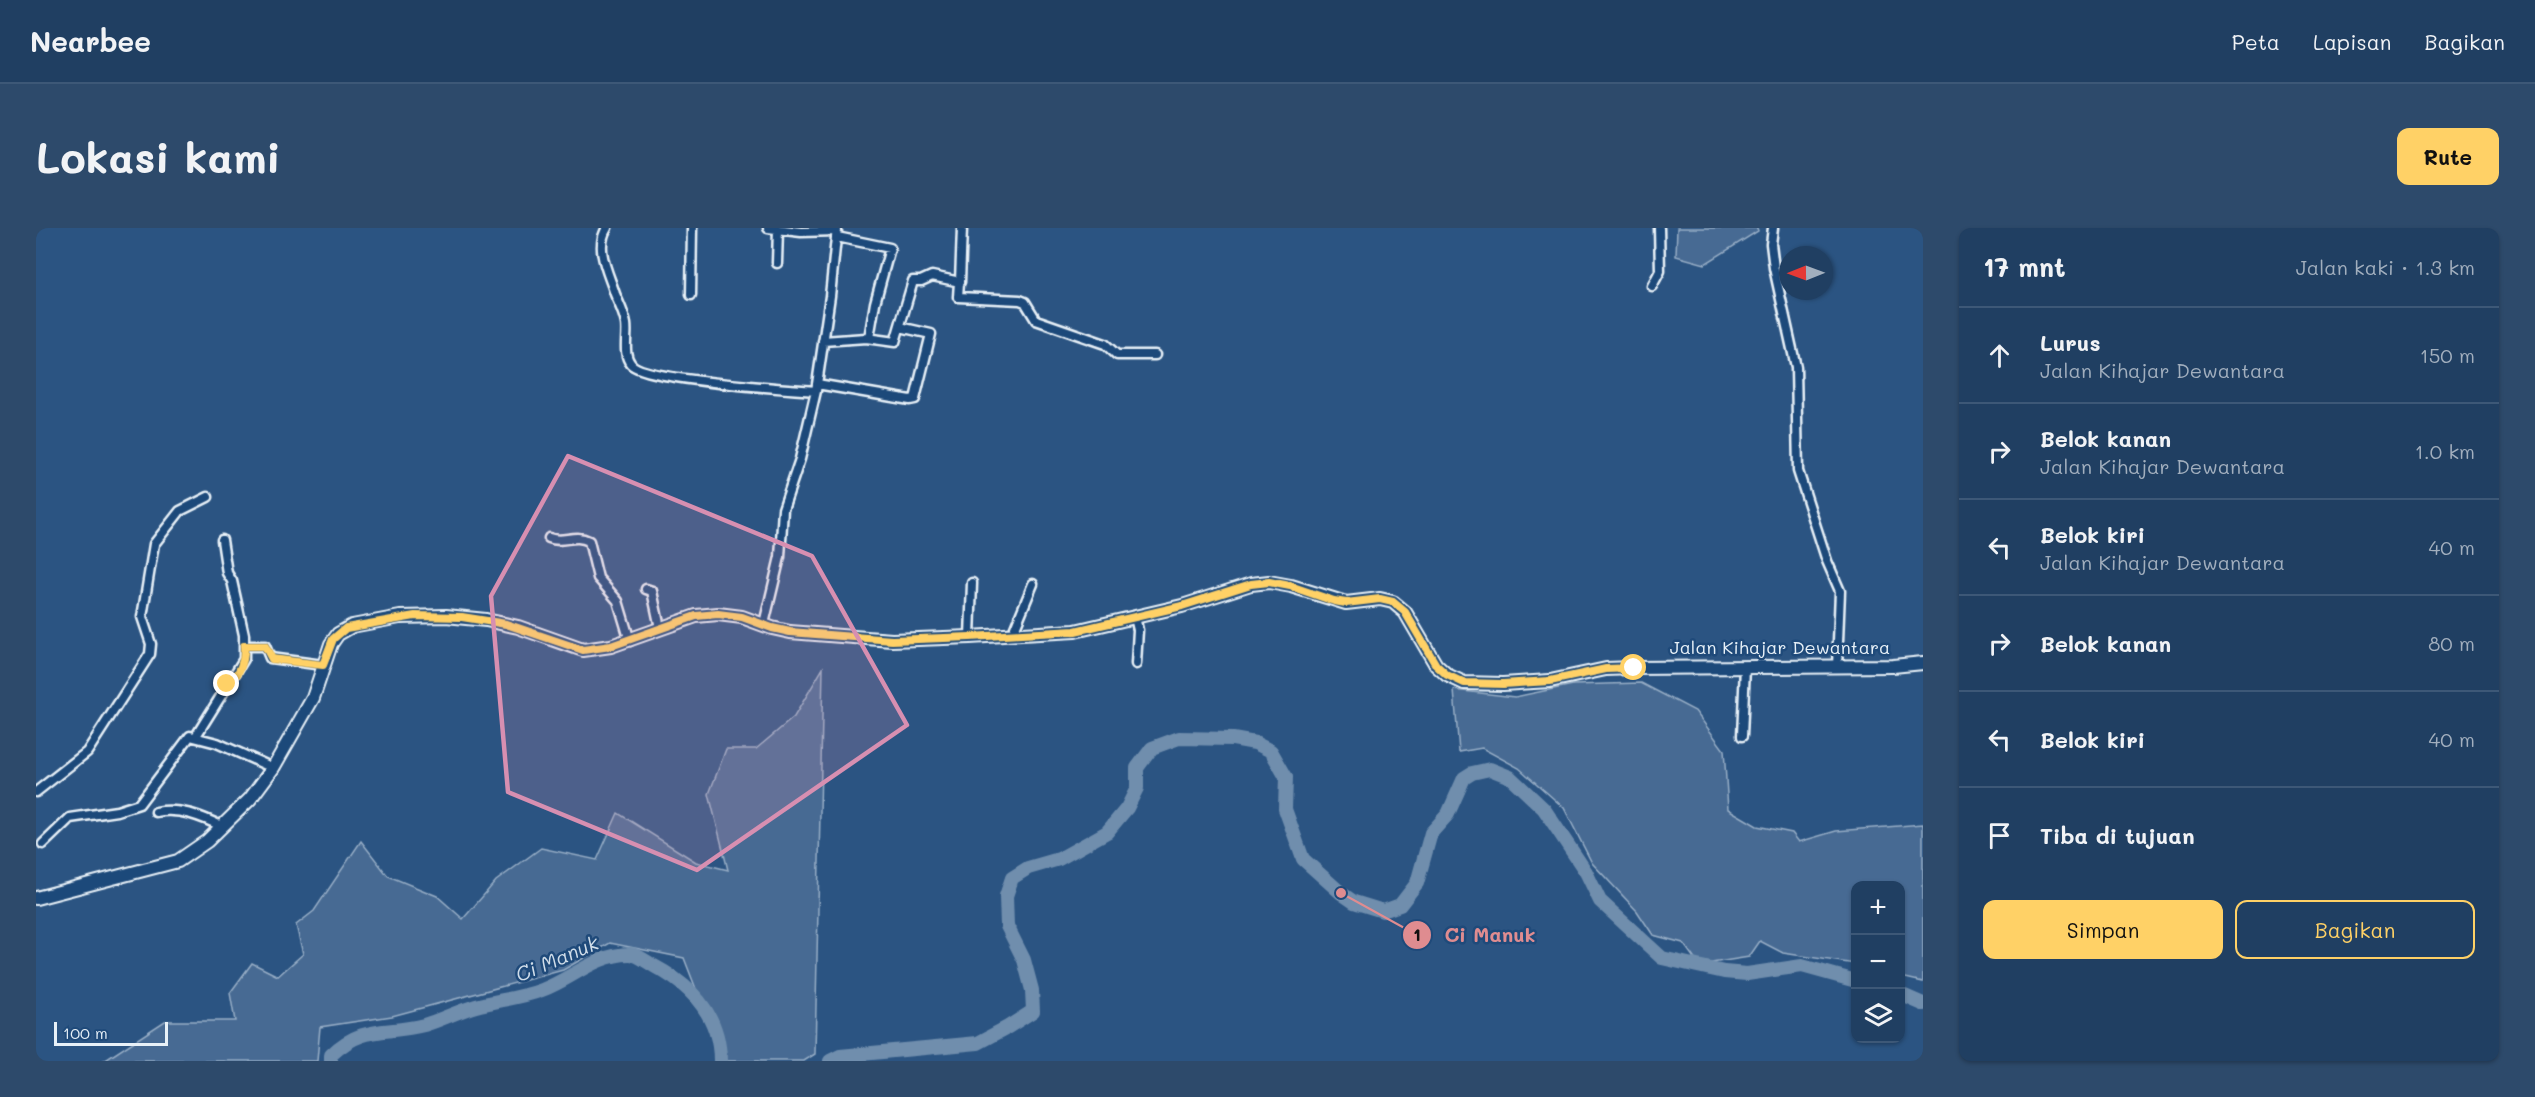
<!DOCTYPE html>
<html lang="id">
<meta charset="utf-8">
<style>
body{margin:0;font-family:Mali,sans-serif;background:#2d4a6b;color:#f1f3f6}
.controls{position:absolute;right:18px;bottom:18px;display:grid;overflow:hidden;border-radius:12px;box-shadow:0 2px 4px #0004}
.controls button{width:54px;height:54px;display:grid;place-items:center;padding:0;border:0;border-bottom:2px solid #3d5877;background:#203f62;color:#f1f3f6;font:30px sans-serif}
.compass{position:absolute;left:1743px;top:18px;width:54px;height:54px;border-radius:50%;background:#203f62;box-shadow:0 2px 4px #0004;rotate:269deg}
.scale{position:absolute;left:18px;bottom:15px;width:114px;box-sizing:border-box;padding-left:6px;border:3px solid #e8f1f8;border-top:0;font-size:16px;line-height:21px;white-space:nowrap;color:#e8f1f8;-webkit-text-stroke:4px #1f4a7a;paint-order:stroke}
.stop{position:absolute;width:18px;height:18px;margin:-14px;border:4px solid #ffd166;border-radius:50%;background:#fff}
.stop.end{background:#ffd166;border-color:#fff;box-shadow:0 2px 6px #0008}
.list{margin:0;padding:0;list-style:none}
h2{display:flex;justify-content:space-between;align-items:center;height:78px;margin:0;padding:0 24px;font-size:26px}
h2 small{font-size:20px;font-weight:400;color:#a2afbe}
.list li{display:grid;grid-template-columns:39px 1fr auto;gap:18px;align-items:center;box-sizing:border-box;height:96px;padding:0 24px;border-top:2px solid #3d5877}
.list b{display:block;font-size:22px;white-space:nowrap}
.list p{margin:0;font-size:20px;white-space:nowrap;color:#a2afbe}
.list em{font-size:20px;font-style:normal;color:#a2afbe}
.actions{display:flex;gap:12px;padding:18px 24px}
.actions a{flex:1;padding:14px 0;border:2px solid #ffd166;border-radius:12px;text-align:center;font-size:21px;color:#ffd166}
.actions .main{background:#ffd166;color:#111}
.icon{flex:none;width:33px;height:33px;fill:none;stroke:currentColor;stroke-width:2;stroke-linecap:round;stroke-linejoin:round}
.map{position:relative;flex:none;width:1887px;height:833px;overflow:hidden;border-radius:12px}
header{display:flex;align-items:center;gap:36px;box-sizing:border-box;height:84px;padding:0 30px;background:#203f62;border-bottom:2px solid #3d5877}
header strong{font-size:28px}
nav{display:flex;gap:33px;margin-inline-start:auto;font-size:21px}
.intro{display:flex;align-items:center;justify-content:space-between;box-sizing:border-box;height:144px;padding:0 36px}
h1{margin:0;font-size:42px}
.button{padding:15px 27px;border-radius:12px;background:#ffd166;color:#111;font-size:21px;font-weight:700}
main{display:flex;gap:36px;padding:0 36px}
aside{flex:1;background:#203f62;border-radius:12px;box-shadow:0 2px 4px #0004}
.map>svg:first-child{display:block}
</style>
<header>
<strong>Nearbee</strong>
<nav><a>Peta</a><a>Lapisan</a><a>Bagikan</a></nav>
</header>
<div class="intro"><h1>Lokasi kami</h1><a class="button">Rute</a></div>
<main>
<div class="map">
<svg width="1887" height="833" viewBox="0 0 1887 833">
<rect width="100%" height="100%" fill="#2b5482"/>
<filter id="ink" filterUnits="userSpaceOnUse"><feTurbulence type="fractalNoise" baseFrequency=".0167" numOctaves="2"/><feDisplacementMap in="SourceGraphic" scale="12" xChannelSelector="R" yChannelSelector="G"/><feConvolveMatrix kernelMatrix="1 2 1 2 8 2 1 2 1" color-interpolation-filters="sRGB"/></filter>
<g filter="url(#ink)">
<path fill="#476b93" stroke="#98aec6" stroke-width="1.5" d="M1641 0H1721L1722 3 1669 36 1640 28Z
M787 440 779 826 768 833H688L648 730 574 715 527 742 356 788 284 799 281 833H68L129 793H199L194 765 216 735 242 748 267 726 260 697 278 683 325 613 352 648 401 668 427 691 460 653 505 620 561 632 582 585 660 634 692 642 673 566 690 521H720L758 489Z
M1605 455 1659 483 1688 522 1692 581 1721 598 1756 605 1763 614 1800 603 1887 596V754L1865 749 1864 658H1820L1819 736 1747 725 1724 713 1713 729 1663 737 1647 715 1617 707 1601 683 1556 635 1528 580 1483 540 1446 520 1423 524 1418 462 1479 469 1537 457Z"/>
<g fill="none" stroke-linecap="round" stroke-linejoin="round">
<path stroke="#708ead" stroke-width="14" d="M1864 766 1887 776
M295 833V827C327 796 350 807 388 797 405 792 422 783 440 778 462 772 485 770 506 762 536 751 560 726 594 726 601 726 611 734 618 738 656 758 684 788 684 833
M794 833 804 828 942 815 972 799 997 783 996 762 988 732 971 698 970 668 976 650 992 640 1023 631 1071 604 1091 580 1101 560V540L1116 520 1143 510 1197 511 1219 515 1235 523 1250 549 1249 581 1267 631 1305 665 1318 674 1347 683 1364 677 1381 655 1395 605 1412 586 1428 550 1436 545 1454 541 1474 549 1508 581 1550 644 1564 673 1626 730 1688 744 1711 746 1766 738 1820 753"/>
<defs>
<path id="street" d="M571 0C558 20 573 46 579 66 583 76 588 85 590 96 592 108 586 126 595 136 608 152 752 161 780 163
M732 0 765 4 801 3
M1737 0 1735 16 1738 40 1760 139 1762 243 1791 333 1804 363 1801 439
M801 9 854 20 839 75 833 110
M741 35 742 1
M923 54 922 69 984 72 989 74 1000 92 1069 116 1081 127H1119
M1616 58 1624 43 1623 0
M655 67 656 0
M787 113 830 110 859 114 877 53H885L896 48 924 54 926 0
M781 156 874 172 879 171 895 106 864 99
M513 310C527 316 538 305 553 313L562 350 582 373 594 413
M610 361 616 363 624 400
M1099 389 1102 402 1100 436
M728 396 744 329 747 281 764 231 780 163 794 68 801 0
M976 407 997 356
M934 409 936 355
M208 418H229L234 430 287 437
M160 508 208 431V407L196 353 191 345 186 312
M1706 508 1709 439
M0 564 51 524 114 426 115 416 106 389 118 316 144 283 172 269
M120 584C143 579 167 589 187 599
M7 616 34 590 81 583 103 576 154 508 181 515 237 540"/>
<path id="primary" d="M0 670 142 633 171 613 214 571 237 540 277 470 295 416 302 406 316 398 364 389 410 388 450 392 482 399 547 422 575 418 660 388 682 386 706 389 736 400 754 404 856 412 934 409 1039 403 1146 378 1215 356 1233 354 1255 358 1310 375 1344 371 1357 374 1369 384 1400 437 1411 447 1428 455 1467 456 1514 453 1570 441 1598 440 1857 438 1887 435"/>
</defs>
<use href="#street" stroke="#e8f1f8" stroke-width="13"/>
<use href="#primary" stroke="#e8f1f8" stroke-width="16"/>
<use href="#street" stroke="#1f4a7a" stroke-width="8"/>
<use href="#primary" stroke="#1f4a7a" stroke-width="12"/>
</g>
</g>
<g fill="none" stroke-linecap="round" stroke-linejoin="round" filter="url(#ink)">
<path stroke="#ffd166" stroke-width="8" d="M191 456C204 448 209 432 208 418H229L236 431 287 437 297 411 310 400 379 388 426 389 470 396 547 422 575 418 660 388 682 386 706 389 736 400 754 404 856 412 934 409 1039 403 1146 378 1215 356 1233 354 1254 358 1298 373 1310 375 1344 371 1357 374 1369 384 1400 437 1411 447 1428 455 1467 456 1514 453 1570 441 1598 440"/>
</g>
<path fill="#d78fb1" fill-opacity="0.2" stroke="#d78fb1" stroke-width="4.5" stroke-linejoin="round" d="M532 228 776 328 871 497 661 642 472 564 455 368Z"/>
<g text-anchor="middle" stroke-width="5" stroke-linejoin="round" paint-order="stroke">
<g font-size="18" fill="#e8f1f8" stroke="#1f4a7a">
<text x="1744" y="426">Jalan Kihajar Dewantara</text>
</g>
<g font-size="20" font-style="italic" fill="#d0dde9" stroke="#1f4a7a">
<text transform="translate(521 731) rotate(-23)" y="7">Ci Manuk</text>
</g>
</g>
<path fill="none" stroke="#df8c90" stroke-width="2" d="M1305 665L1381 707"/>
<g fill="#df8c90" stroke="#1f4a7a" stroke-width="2">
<circle cx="1305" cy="665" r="6"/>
<circle cx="1381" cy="707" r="15"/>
</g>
<g font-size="18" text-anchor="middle" font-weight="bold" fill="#111">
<text x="1381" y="713">1</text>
</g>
<g font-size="20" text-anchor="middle" font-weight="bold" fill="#df8c90" stroke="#1f4a7a" stroke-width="5" stroke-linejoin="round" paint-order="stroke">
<text x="1454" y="714">Ci Manuk</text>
</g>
</svg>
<div class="controls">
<button>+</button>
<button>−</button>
<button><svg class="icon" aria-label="layers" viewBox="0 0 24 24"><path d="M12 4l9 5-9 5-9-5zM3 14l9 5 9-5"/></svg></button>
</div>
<svg class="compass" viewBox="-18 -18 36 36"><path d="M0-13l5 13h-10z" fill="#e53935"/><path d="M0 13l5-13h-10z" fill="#a2afbe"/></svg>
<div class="scale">100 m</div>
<div class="stop" style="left:1598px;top:440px"></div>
<div class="stop end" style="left:191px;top:456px"></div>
</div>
<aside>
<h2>17 mnt<small>Jalan kaki · 1.3 km</small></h2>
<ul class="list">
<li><svg class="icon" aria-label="ahead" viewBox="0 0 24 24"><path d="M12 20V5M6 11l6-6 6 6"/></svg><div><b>Lurus</b><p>Jalan Kihajar Dewantara</p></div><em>150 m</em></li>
<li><svg class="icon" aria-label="right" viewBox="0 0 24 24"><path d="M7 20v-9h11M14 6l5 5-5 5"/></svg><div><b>Belok kanan</b><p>Jalan Kihajar Dewantara</p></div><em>1.0 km</em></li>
<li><svg class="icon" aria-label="left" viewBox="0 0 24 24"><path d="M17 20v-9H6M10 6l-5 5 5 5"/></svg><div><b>Belok kiri</b><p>Jalan Kihajar Dewantara</p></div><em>40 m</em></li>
<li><svg class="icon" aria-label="right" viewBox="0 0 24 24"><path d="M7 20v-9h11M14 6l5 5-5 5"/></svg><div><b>Belok kanan</b></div><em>80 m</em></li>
<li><svg class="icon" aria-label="left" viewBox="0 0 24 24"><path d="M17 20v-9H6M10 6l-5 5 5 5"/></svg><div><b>Belok kiri</b></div><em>40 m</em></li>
<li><svg class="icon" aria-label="arrive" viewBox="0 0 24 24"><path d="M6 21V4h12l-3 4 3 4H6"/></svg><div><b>Tiba di tujuan</b></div></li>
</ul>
<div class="actions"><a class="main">Simpan</a><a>Bagikan</a></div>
</aside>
</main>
